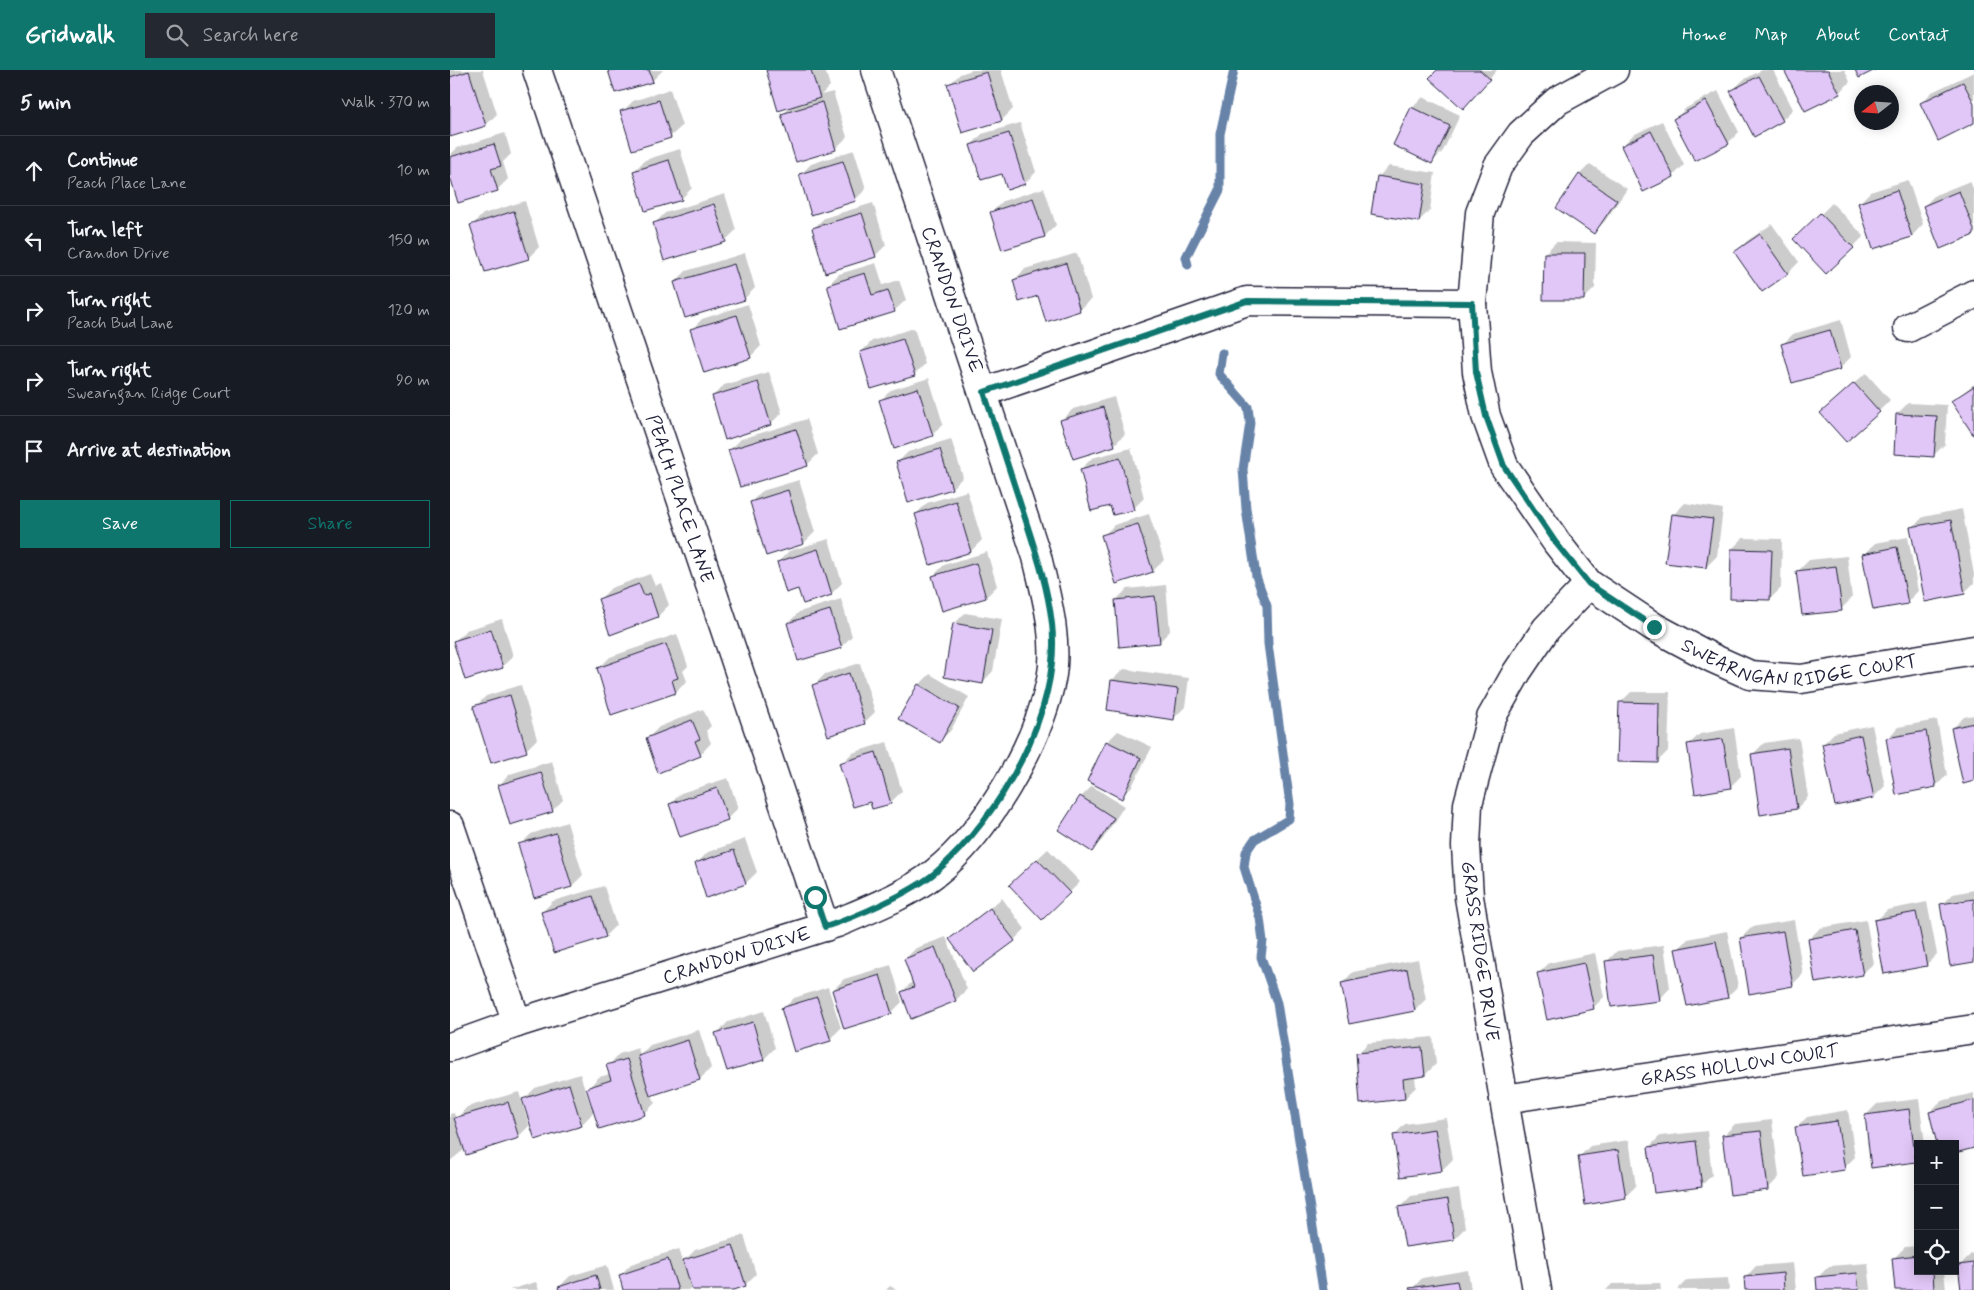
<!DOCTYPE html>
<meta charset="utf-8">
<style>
body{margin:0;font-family:Mynerve,sans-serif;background:#242831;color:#f1f3f6}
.controls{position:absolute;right:15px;bottom:15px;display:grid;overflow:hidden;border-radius:0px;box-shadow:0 2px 12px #0003}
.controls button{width:45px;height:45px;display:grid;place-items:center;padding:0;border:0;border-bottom:1px solid #363941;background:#171b24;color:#f1f3f6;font:25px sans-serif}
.compass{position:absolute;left:1404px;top:15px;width:45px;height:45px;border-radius:50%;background:#171b24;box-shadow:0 2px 12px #0003;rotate:253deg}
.stop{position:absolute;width:15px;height:15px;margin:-11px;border:4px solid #0f766e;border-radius:50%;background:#fff}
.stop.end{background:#0f766e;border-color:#fff;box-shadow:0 1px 5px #0008}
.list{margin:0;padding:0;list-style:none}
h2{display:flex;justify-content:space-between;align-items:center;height:65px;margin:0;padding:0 20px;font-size:21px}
h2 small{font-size:16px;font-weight:400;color:#9ea1a6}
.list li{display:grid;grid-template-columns:32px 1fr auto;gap:15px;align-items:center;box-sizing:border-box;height:70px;padding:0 20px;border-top:1px solid #363941}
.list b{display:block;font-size:19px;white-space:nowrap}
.list p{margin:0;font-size:16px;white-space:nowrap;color:#9ea1a6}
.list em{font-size:16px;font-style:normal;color:#9ea1a6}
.actions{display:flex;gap:10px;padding:15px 20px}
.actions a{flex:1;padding:11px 0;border:1px solid #0f766e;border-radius:0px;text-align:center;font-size:18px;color:#0f766e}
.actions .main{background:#0f766e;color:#fff}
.icon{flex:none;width:28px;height:28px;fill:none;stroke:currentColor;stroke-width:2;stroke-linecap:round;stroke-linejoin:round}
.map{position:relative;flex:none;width:1524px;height:1220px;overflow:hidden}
header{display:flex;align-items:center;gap:30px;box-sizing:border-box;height:70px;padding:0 25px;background:#0f766e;color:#fff}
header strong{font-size:24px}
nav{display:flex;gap:28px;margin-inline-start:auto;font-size:18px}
.search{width:350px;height:45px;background:#242831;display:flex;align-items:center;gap:12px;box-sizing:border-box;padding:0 18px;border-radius:0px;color:#9ea1a6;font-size:19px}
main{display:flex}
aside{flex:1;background:#171b24}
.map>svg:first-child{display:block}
</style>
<header>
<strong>Gridwalk</strong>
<div class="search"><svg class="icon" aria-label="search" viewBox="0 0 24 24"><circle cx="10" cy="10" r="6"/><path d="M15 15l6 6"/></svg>Search here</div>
<nav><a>Home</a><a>Map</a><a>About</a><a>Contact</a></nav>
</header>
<main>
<aside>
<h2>5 min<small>Walk · 370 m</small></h2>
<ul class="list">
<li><svg class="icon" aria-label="ahead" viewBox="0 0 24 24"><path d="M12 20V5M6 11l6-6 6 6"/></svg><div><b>Continue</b><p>Peach Place Lane</p></div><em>10 m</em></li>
<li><svg class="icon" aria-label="left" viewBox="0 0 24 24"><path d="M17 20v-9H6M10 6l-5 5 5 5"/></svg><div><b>Turn left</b><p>Crandon Drive</p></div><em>150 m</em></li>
<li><svg class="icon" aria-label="right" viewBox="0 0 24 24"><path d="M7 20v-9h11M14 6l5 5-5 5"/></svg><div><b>Turn right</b><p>Peach Bud Lane</p></div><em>120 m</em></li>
<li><svg class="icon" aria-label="right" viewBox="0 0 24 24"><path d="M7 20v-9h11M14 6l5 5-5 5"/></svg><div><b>Turn right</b><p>Swearngan Ridge Court</p></div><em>90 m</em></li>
<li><svg class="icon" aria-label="arrive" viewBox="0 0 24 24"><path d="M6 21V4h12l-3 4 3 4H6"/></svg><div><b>Arrive at destination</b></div></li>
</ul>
<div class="actions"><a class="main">Save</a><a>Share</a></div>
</aside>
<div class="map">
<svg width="1524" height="1220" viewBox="0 0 1524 1220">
<rect width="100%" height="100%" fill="#fff"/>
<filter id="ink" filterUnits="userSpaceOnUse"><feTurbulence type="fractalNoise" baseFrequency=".02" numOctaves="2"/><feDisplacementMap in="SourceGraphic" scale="10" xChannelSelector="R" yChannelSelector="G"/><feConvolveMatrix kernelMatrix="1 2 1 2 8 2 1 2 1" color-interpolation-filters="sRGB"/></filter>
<g filter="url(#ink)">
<path fill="#0003" d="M0 0H33L47 44 36 55 0 63Z
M159 0H213L202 11Z
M317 0H375L380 16 371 25 383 22 397 67 386 78 347 90 333 44 342 36Z
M522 0H551L563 39 552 50 499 15 510 4Z
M988 0H1047L1024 27Z
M1312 0H1323L1343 39 1332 50 1282 21 1293 10Z
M1336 0H1395L1400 12 1389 23 1355 39Z
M1524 2V52L1471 33 1482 22Z
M220 19 232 56 220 67 172 42 183 31Z
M1268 21 1289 62 1278 73 1225 49 1236 38Z
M973 27 1010 45 993 81 982 92 962 38Z
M1212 51 1234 95 1223 106 1172 76 1183 65Z
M570 53 586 102 575 113 521 75 532 64Z
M55 63 61 84 53 92 58 109 47 120 0 102V85L7 78Z
M230 79 242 118 231 129 184 101 195 90Z
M404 80 416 119 405 130 350 105 361 94Z
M1140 94 1177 119 1155 151 1144 162 1129 105Z
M939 96 985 103 980 140 969 151 928 107Z
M1458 110 1473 154 1462 166 1424 178 1409 133 1420 122Z
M1520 111 1524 121V164L1474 136 1485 125Z
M594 118 606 155 595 166 542 142 553 131Z
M275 124 286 160 275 171 204 154 215 143Z
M75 131 89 177 78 188 22 155 33 144Z
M423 133 436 175 425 186 363 159 374 148Z
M1382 133 1414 166 1403 177 1356 159Z
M1322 154 1349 192 1338 203 1313 221 1286 182 1297 171Z
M1106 172 1146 173 1145 218 1134 229 1095 183Z
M295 183 305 218 294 229 225 212 236 201Z
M627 183 641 229 630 240 597 250 589 225 564 210 575 199Z
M426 193 433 215 449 210 456 230 444 241 378 215 389 204Z
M298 234 311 276 300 287 241 260 252 249Z
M1391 250 1401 287 1390 298 1332 275 1343 264Z
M464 258 475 294 464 305 411 282 422 271Z
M319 302 332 343 320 354 263 326 274 315Z
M1416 303 1440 330 1429 341 1383 332Z
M479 308 493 354 482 365 430 331 441 320Z
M1524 314V364L1503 331Z
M664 327 675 364 664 375 612 350 623 339Z
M1458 333 1497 335 1495 374 1484 385 1447 344Z
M357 349 368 384 357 395 280 380 291 369Z
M501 369 513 407 502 418 447 393 458 382Z
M681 378 694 428 683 439 631 399 642 388Z
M349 410 365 462 354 473 317 485 301 432 312 421Z
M517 421 532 470 521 481 481 493 466 444 477 433Z
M1235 433 1273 439 1267 486 1256 497 1224 444Z
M1512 439 1524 504V513L1514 523 1462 458 1473 447Z
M699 444 714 490 703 501 653 466 664 455Z
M1458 467 1468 521 1457 532 1414 484 1425 473Z
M1293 468 1332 469 1331 518 1320 529 1282 479Z
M379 469 392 513 381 524 349 518 328 492 339 481Z
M537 482 547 516 536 527 493 540 483 506 494 495Z
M1397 486 1402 528 1391 539 1348 501 1359 490Z
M200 504 205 516 211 513 219 535 208 546 160 563 150 529 161 518Z
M716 515 720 561 709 572 666 530 677 519Z
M391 529 402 566 391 577 338 553 349 542Z
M515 543 552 549 543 601 532 613 504 554Z
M52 549 63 586 52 597 5 571 16 560Z
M227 564 238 596 233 601 237 611 226 622 149 598 160 587Z
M410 593 425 642 414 653 364 615 375 604Z
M674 599 739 608 735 637 724 648 659 639 662 610Z
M480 604 519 627 501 660 490 671 469 615Z
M71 615 87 669 76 680 25 637 36 626Z
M1181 622H1220L1218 681 1207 692 1170 633Z
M253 639 261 656 256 661 261 673 250 685 198 668 209 657Z
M1524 645V710L1503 658 1514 647Z
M1487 650 1497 705 1486 716 1437 669 1448 657Z
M1422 655 1435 716 1424 727 1373 674 1384 663Z
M1284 658 1291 706 1280 717 1238 675 1250 664Z
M668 661 702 677 682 716 671 727 657 672Z
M1349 668 1358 727 1347 738 1303 684 1314 673Z
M437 672 452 721 441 732 423 738 420 730 391 694 402 683Z
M102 691 113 730 102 741 49 715 60 704Z
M278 708 288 738 277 749 220 734 231 723Z
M642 716 674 736 653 769 642 780 631 727Z
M117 752 133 805 122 816 85 827 70 775 81 764Z
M295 769 307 802 296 813 247 793 258 782Z
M598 779 630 812 619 823 571 804Z
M154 816 166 855 155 866 92 842 103 831Z
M1524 820V891L1492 835 1503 824Z
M552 828 575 859 564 870 501 869Z
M1477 832 1487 884 1476 895 1426 851 1437 840Z
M1344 850 1353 904 1342 915 1291 868 1302 857Z
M1416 850 1424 893 1412 904 1359 869 1370 858Z
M1277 861 1288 916 1277 927 1227 880 1238 869Z
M496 867 517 919 506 930 452 922 463 911 455 889 466 878Z
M1214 875 1220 918 1209 930 1156 892 1167 881Z
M1145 883 1154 927 1143 938 1088 904 1099 893Z
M968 889 976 929 965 940 892 913 903 902Z
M441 895 452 932 441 943 383 920 394 909Z
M378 917 391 958 380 969 333 939 344 928Z
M314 941 325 978 314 989 278 1000 267 963 278 952Z
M249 960 261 998 250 1009 202 1024 205 1033 194 1044 138 1018 149 1007 160 1004 158 996 169 984 188 978 190 985 200 975Z
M983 967 986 994 975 1005 965 1006 966 1017 955 1028 907 984 918 973Z
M130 1004 143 1043 131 1055 74 1029 85 1018Z
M69 1022 79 1056 68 1067 15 1079 0 1091V1044L4 1043 6 1049 17 1037Z
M1524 1023V1076L1505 1074 1480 1042 1491 1031Z
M1469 1029 1475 1074H1468V1088L1465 1091 1416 1045 1427 1034Z
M1398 1040 1405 1087 1394 1098 1346 1058 1357 1047Z
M996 1048 1003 1089 992 1100 944 1065 955 1054Z
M1322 1050 1329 1107 1318 1119 1274 1065 1285 1054Z
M1257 1061 1262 1105 1251 1116 1199 1077 1210 1066Z
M1179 1070 1186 1116 1175 1127 1129 1087 1140 1076Z
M1009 1119 1015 1158 1004 1169 950 1137 961 1126Z
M294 1165 306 1204 295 1215 279 1220H243L242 1217 238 1220H175L170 1205 181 1194 229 1179 233 1192 245 1180Z
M1468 1176V1201H1494L1496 1220H1446L1444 1188 1455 1177Z
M1521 1184H1524V1220H1513L1510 1195Z
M1343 1193 1346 1220H1296L1295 1208 1306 1196Z
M1418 1193 1421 1220H1369L1368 1207 1379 1196Z
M157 1195 164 1220H110L109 1217 120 1206Z
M1018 1200 1021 1220H961L972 1208Z
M1278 1208 1279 1220H1227L1237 1210Z
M86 1212 89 1220H59Z
M1210 1213 1211 1220H1156L1162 1214Z
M440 1216 447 1220H436Z"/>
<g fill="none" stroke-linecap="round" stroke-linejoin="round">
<path stroke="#6783a8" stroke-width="9" d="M738 195 736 187 770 120V64L784 0
M772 283 769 304 798 337 800 353 793 399 796 439 806 506 817 536 818 574 840 734 839 749 804 770 796 782 794 797 810 848 813 871 811 887 827 933 873 1220"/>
</g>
<path fill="#e1c7f7" stroke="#22223b" d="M158 0H199L203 12 165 23Z
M316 0H361L370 28 328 41Z
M987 0H1030L1040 9 1013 39 979 8Z
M1334 0H1378L1390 24 1355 41Z
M1405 0H1425L1409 8Z
M19 1 36 56 0 67V7Z
M537 2 552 51 512 63 497 14Z
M1309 6 1333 51 1304 67 1280 21Z
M1513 12 1524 33V53L1488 71 1470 33Z
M209 30 221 68 182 80 170 41Z
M1256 31 1279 74 1245 91 1223 49Z
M372 32 386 80 346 92 331 44Z
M961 37 1000 56 982 94 943 75Z
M1201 61 1224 107 1193 122 1171 76Z
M559 63 575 114 557 120 552 104 531 110 520 75Z
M44 74 51 96 41 99 48 121 8 133 0 106V87Z
M219 90 232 130 195 141 183 101Z
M393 91 406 131 361 145 349 104Z
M1129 104 1167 130 1144 164 1106 138Z
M927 106 975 114 969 152 921 144Z
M1447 120 1462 167 1423 179 1408 133Z
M1509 121 1524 159V165L1490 179 1473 136Z
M583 128 595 167 552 180 540 142Z
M264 134 276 172 214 191 203 153Z
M64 141 79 189 35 202 20 155Z
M412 143 426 187 375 203 362 158Z
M1370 143 1404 178 1376 204 1343 169Z
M1310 164 1338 204 1312 222 1284 182Z
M1094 183H1135L1134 230H1093Z
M616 193 630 241 596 252 588 226 569 232 563 210Z
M284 194 295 230 235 248 224 212Z
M415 203 422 225 438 220 445 242 390 259 377 215Z
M287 245 301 288 254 303 240 259Z
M1380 260 1391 299 1342 313 1331 274Z
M453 269 465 306 421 319 410 282Z
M308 312 321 355 275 370 262 326Z
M1404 313 1430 342 1396 372 1370 343Z
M1524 316V366L1501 331Z
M468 318 483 366 444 379 429 330Z
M653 337 665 376 623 389 610 350Z
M1446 344 1487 346 1484 387 1444 384Z
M346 359 358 396 290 417 278 380Z
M490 379 502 419 458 433 446 392Z
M670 388 684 440 663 445 660 436 641 441 630 399Z
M338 420 354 474 316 486 300 432Z
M506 431 521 482 480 495 465 444Z
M1222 444 1263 449 1256 498 1215 493Z
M1501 450 1515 524 1475 532 1460 457Z
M688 454 703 502 666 514 651 465Z
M1447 477 1458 534 1423 540 1412 484Z
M368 479 382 525 353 534 348 519 336 523 327 492Z
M1281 479 1322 480 1320 530 1280 529Z
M526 493 536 528 492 541 482 506Z
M1386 496 1392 541 1352 545 1346 501Z
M189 514 194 526 200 523 208 547 160 565 148 529Z
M705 526 710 573 669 577 665 530Z
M380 540 392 578 348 591 337 553Z
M503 553 542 560 533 614 494 607Z
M41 559 53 598 15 610 3 571Z
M216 574 228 608 222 610 226 623 161 645 147 598Z
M399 603 415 654 378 666 362 615Z
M661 610 728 619 724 650 657 640Z
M468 614 509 638 490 673 448 649Z
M60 625 77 682 41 693 23 636Z
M1169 632 1209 633 1208 693 1167 692Z
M242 650 250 669 245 671 251 686 208 703 196 668Z
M1524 653V711L1513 714 1501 658Z
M1476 661 1486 717 1446 725 1436 668Z
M1411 665 1424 728 1385 736 1372 674Z
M1273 669 1281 718 1245 724 1237 674Z
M656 671 691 688 672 729 637 711Z
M1338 678 1347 739 1310 745 1301 684Z
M426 682 441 734 422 739 420 732 403 737 389 693Z
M91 702 103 742 60 755 48 715Z
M267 718 278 750 230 767 219 734Z
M630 726 664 748 642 782 608 760Z
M106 763 122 817 84 828 68 774Z
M284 780 296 814 256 828 245 793Z
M587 789 620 823 592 850 559 815Z
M143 826 156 867 104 883 91 842Z
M1524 829V892L1500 896 1490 834Z
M540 838 565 871 523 902 499 869Z
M1466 842 1477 896 1434 904 1424 850Z
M1405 860 1413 905 1365 913 1358 869Z
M1333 861 1343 916 1299 924 1290 868Z
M1266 871 1278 928 1237 936 1225 879Z
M485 877 506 931 461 949 451 922 464 917 454 889Z
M1203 885 1210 931 1161 937 1155 891Z
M1134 893 1144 939 1097 950 1087 903Z
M957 899 965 941 899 954 891 913Z
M430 905 442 944 394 959 382 920Z
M367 927 381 971 344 982 331 938Z
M303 952 314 990 277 1001 265 963Z
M238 970 250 1010 200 1026 188 986Z
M972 977 975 1006 953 1009 955 1029 910 1034 906 983Z
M177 989 195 1045 149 1059 136 1018 161 1010 156 995Z
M119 1014 132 1056 85 1070 72 1029Z
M1524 1030V1078L1505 1083V1074H1487L1479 1042Z
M58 1032 69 1068 16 1085 4 1048Z
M1459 1039 1466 1092 1421 1098 1415 1045Z
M1387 1051 1395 1100 1353 1106 1345 1057Z
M985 1059 992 1101 950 1107 943 1065Z
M1311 1061 1318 1120 1280 1125 1272 1065Z
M1246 1071 1252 1117 1204 1123 1198 1077Z
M1168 1080 1176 1128 1135 1135 1128 1086Z
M998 1129 1004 1170 955 1177 948 1137Z
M283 1175 296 1216 284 1220H242L233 1190Z
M1468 1185V1201H1483L1484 1220H1445L1442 1188Z
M218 1189 228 1220H173L169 1205Z
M1524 1193V1220H1511L1508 1195Z
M1333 1203 1334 1220H1295L1294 1207Z
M1407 1203 1409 1220H1367L1366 1207Z
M146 1205 150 1220H109L108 1217Z
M1007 1211 1009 1220H960L959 1218Z"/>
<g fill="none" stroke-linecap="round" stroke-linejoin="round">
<defs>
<g id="street">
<path id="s1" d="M87 0 375 857"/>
<path id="s2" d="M1164 0 1107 31 1071 64 1048 96 1030 143 1022 233 1027 302 1036 346 1054 396 1107 473 1139 514 1204 557 1262 588 1300 605 1351 609 1524 580"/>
<path d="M1458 258 1524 224"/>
<path d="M534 322 797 231 1022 233"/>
<path d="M0 756 67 953"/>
<path id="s3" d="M0 977 67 953 387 853C420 839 457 825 485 803 536 763 588 674 601 610 609 570 596 526 587 487L426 0"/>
<path id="s4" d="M1054 1029 1524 959"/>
<path d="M1087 1220 1019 827 1016 776 1018 734 1041 648 1067 602 1096 559 1139 514"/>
</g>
</defs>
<use href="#street" stroke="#22223b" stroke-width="31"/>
<use href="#street" stroke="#fff" stroke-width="28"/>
</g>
</g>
<g fill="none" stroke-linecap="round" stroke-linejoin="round" filter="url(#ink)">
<path stroke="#0f766e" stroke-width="6" d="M365 827 375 857C406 847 461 823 486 802 550 747 612 640 602 554 598 518 586 482 575 448 561 406 548 364 534 322L797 231 1022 233 1026 302 1036 346 1054 396 1106 473 1139 514 1204 557"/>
</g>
<g text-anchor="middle" stroke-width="4" stroke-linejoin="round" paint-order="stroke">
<g font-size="19" fill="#22223b" stroke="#fff">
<text transform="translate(503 229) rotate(71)" y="7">CRANDON DRIVE</text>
<text dy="7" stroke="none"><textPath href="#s1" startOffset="452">PEACH PLACE LANE</textPath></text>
<text dy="7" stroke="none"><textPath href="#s2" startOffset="839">SWEARNGAN RIDGE COURT</textPath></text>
<text transform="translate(1031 881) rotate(82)" y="7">GRASS RIDGE DRIVE</text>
<text dy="7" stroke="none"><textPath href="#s3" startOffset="301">CRANDON DRIVE</textPath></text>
<text dy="7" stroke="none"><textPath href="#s4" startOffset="238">GRASS HOLLOW COURT</textPath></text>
</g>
</g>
</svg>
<div class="controls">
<button>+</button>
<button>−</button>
<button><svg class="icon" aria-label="locate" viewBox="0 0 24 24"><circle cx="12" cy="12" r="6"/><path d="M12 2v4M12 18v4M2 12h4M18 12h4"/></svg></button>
</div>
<svg class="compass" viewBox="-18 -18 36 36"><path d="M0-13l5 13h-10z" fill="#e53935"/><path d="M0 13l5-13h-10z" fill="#9ea1a6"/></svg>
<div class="stop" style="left:365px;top:827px"></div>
<div class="stop end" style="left:1204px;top:557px"></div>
</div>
</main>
